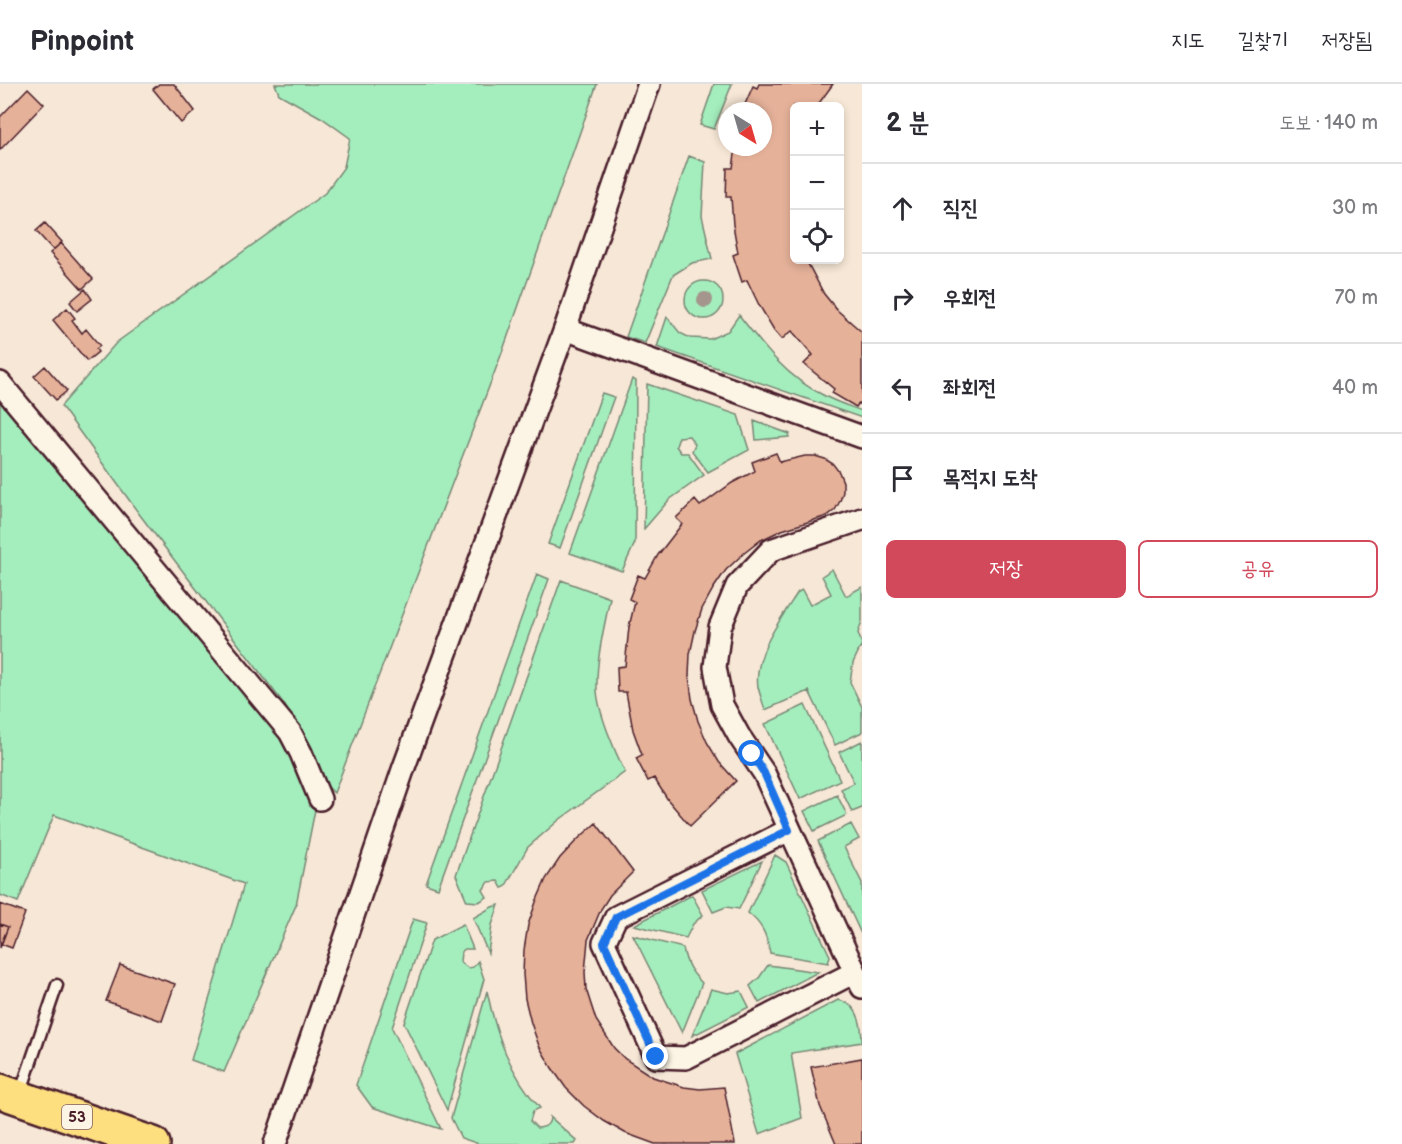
<!DOCTYPE html>
<html lang="ko">
<meta charset="utf-8">
<style>
body{margin:0;font-family:"Balsamiq Sans","Poor Story",sans-serif;background:#f7f7f7;color:#2b2b33}
.controls{position:absolute;right:18px;top:18px;display:grid;overflow:hidden;border-radius:9px;box-shadow:0 3px 9px #0003}
.controls button{width:54px;height:54px;display:grid;place-items:center;padding:0;border:0;border-bottom:2px solid #e1e1e2;background:#fff;color:#2b2b33;font:30px sans-serif}
.compass{position:absolute;left:718px;top:18px;width:54px;height:54px;border-radius:50%;background:#fff;box-shadow:0 3px 9px #0003;rotate:143deg}
.stop{position:absolute;width:18px;height:18px;margin:-14px;border:4px solid #1a73e8;border-radius:50%;background:#fff}
.stop.end{background:#1a73e8;border-color:#fff;box-shadow:0 2px 6px #0008}
.list{margin:0;padding:0;list-style:none}
h2{display:flex;justify-content:space-between;align-items:center;height:78px;margin:0;padding:0 24px;font-size:26px}
h2 small{font-size:20px;font-weight:400;color:#7c7c81}
.list li{display:grid;grid-template-columns:39px 1fr auto;gap:18px;align-items:center;box-sizing:border-box;height:90px;padding:0 24px;border-top:2px solid #e1e1e2}
.list b{display:block;font-size:22px;white-space:nowrap}
.list em{font-size:20px;font-style:normal;color:#7c7c81}
.actions{display:flex;gap:12px;padding:18px 24px}
.actions a{flex:1;padding:14px 0;border:2px solid #d1495b;border-radius:9px;text-align:center;font-size:21px;color:#d1495b}
.actions .main{background:#d1495b;color:#fff}
.icon{flex:none;width:33px;height:33px;fill:none;stroke:currentColor;stroke-width:2;stroke-linecap:round;stroke-linejoin:round}
.map{position:relative;flex:none;width:862px;height:1060px;overflow:hidden}
header{display:flex;align-items:center;gap:36px;box-sizing:border-box;height:84px;padding:0 30px;background:#fff;border-bottom:2px solid #e1e1e2}
header strong{font-size:28px}
nav{display:flex;gap:33px;margin-inline-start:auto;font-size:21px}
main{display:flex}
aside{flex:1;background:#fff}
.map>svg:first-child{display:block}
</style>
<header>
<strong>Pinpoint</strong>
<nav><a>지도</a><a>길찾기</a><a>저장됨</a></nav>
</header>
<main>
<div class="map">
<svg width="862" height="1060" viewBox="0 0 862 1060">
<rect width="100%" height="100%" fill="#f7e7d6"/>
<filter id="ink" filterUnits="userSpaceOnUse"><feTurbulence type="fractalNoise" baseFrequency=".0167" numOctaves="2"/><feDisplacementMap in="SourceGraphic" scale="12" xChannelSelector="R" yChannelSelector="G"/><feConvolveMatrix kernelMatrix="1 2 1 2 8 2 1 2 1" color-interpolation-filters="sRGB"/></filter>
<g filter="url(#ink)">
<path fill="#a4eebd" stroke="#778674" stroke-width="1.5" d="M275 0H597L503 266 334 709 324 699 310 664 284 620 140 431 61 322 117 258 325 109 344 83 350 54 322 34 279 10Z
M714 0H732L714 45 700 41Z
M689 72 705 78 702 132 712 175 692 179 673 191 645 259 626 253Z
M685 216a19 19 0 1 1 38 0a19 19 0 1 1-38 0Z
M739 231C763 262 787 294 823 311 835 318 849 322 862 327V334L657 263 667 233 680 249 690 254 710 255 728 247Z
M632 295 636 297 635 459 622 487 570 469Z
M647 300 738 331 749 366 708 388 692 367 695 360 689 352 679 353 676 362 681 369H688L704 391 669 416 644 445Z
M602 309 614 313 560 464 548 460Z
M0 314 288 660 316 721 296 821 224 988 191 976 244 800 54 731 18 818 0 811Z
M754 337 790 350 789 353 756 356Z
M832 485 846 512 862 503V537L858 549 862 560 853 579 850 598 862 623V648L835 661 809 607 765 626C763 619 760 611 758 603 753 571 782 533 798 508L802 506 810 521 831 510 822 492Z
M537 490 549 495 438 804 426 800Z
M561 496 610 514C604 544 596 575 597 606 598 628 615 668 625 688L559 736 528 763 505 803 502 804 498 797 488 798 483 806 487 813 479 818 467 817 456 791Z
M805 621 840 696 800 715 765 640Z
M862 657V724L852 728 841 705 854 699 839 668Z
M837 711 847 731 814 747 804 727Z
M851 740 859 755 844 763 862 799V852L818 757Z
M775 771 786 778 830 872 828 879 770 869C767 851 762 840 748 829Z
M762 777 739 825 726 823 713 828 702 806Z
M692 811 703 831 693 840 686 854 634 841Z
M499 821 492 841 488 869 473 834 492 823Z
M413 835 427 839 392 944 441 1045 372 1023 356 1001Z
M463 840 473 865H465L461 868 460 878 468 884 473 883 478 877 484 895 447 1026 404 939 432 856Z
M633 851 683 864C686 880 691 888 702 899L682 949Z
M768 881 818 888 759 919 750 902 759 894Z
M711 905 728 909 741 907 749 923 692 952Z
M487 907C496 951 510 990 540 1024L533 1027 530 1037 537 1044C544 1044 550 1041 550 1033L577 1057 575 1060H479L461 1054 451 1034Z
M838 916C858 919 862 941 862 958L791 969 802 1034 759 1050 735 970Z"/>
<path fill="#e5b199" stroke="#4a1f2b" stroke-width="1.5" d="M159 0H174L195 27 181 39 153 5Z
M759 0H833L817 22H794V176H806L824 210 837 226 862 248V320L859 319 856 323 832 309 834 305 804 280 813 271 792 247 782 255 774 246 759 221 747 196 742 198 733 171 738 169 733 141 731 113H726L727 84H733L736 63H763V27H742L753 2 757 4Z
M28 4 44 20 0 66V33Z
M45 139 62 158 53 166 36 147Z
M61 159 93 195 82 205 50 169Z
M85 205 92 215 77 227 70 218Z
M67 224 75 234 72 236 82 249 86 245 100 262 96 265 98 268 87 277 53 236Z
M45 282 67 307 56 316 34 292Z
M776 369 780 378 805 372H815L825 375 833 380 839 388 843 398V408L840 417 835 426 827 432 782 446 761 456 743 470 726 486 713 505 702 525 695 547 690 570 689 592 692 615 698 637 707 658 719 678 736 697 690 742 668 716 654 694 648 697 636 674 642 671 633 646 626 608H618L617 583 625 582 629 543 635 518 629 515 638 491 645 494 658 471 682 440 676 434 695 416 700 422 732 399 755 387 752 378Z
M596 739 633 788 610 811 601 825 588 856 585 888 586 905 596 936 614 964 625 975 653 993 684 1003 700 1005 724 1003 735 1060H655L625 1049 604 1037 584 1022 566 1004 552 984 539 962 531 939 525 915 523 890 524 866 528 841 536 818 546 795 560 774 577 756Z
M0 820 25 829 12 864 1 860 8 843 0 840Z
M0 840 8 843 0 864Z
M120 881 175 900 162 937 106 917Z
M862 974V1060H836L820 1022 811 983Z"/>
<g fill="none" stroke-linecap="round" stroke-linejoin="round">
<defs>
<path id="service" d="M20 1010 57 901"/>
<path id="minor" d="M565 245 862 353
M0 299 290 648 301 669 320 715
M862 435 771 466 737 502 720 543 715 583 722 621 739 652 764 689 862 903
M789 746 616 833 604 859 656 973 686 974 855 888
M275 1060 404 683 565 245 649 0"/>
<path id="primary" d="M0 1007 153 1060"/>
</defs>
<use href="#service" stroke="#4a1f2b" stroke-width="15"/>
<use href="#minor" stroke="#4a1f2b" stroke-width="26"/>
<use href="#primary" stroke="#4a1f2b" stroke-width="38"/>
<use href="#service" stroke="#fcf5e5" stroke-width="10"/>
<use href="#minor" stroke="#fcf5e5" stroke-width="21"/>
<use href="#primary" stroke="#fddf80" stroke-width="33"/>
</g>
<circle fill="#a4968c" cx="705" cy="216" r="8"/>
</g>
<g fill="none" stroke-linecap="round" stroke-linejoin="round" filter="url(#ink)">
<path stroke="#1a73e8" stroke-width="8" d="M656 973 604 859 616 833 789 746 764 689 752 670"/>
</g>
<g text-anchor="middle" stroke-width="4.5" stroke-linejoin="round" paint-order="stroke">
<rect fill="#fcf5e5" stroke="#7f5f63" stroke-width="1.5" x="62" y="1021" width="30" height="24" rx="4.5"/>
<g font-size="15" font-weight="bold" fill="#4a1f2b">
<text x="77" y="1038">53</text>
</g>
</g>
</svg>
<div class="controls">
<button>+</button>
<button>−</button>
<button><svg class="icon" aria-label="locate" viewBox="0 0 24 24"><circle cx="12" cy="12" r="6"/><path d="M12 2v4M12 18v4M2 12h4M18 12h4"/></svg></button>
</div>
<svg class="compass" viewBox="-18 -18 36 36"><path d="M0-13l5 13h-10z" fill="#e53935"/><path d="M0 13l5-13h-10z" fill="#7c7c81"/></svg>
<div class="stop" style="left:752px;top:670px"></div>
<div class="stop end" style="left:656px;top:973px"></div>
</div>
<aside>
<h2>2 분<small>도보 · 140 m</small></h2>
<ul class="list">
<li><svg class="icon" aria-label="ahead" viewBox="0 0 24 24"><path d="M12 20V5M6 11l6-6 6 6"/></svg><div><b>직진</b></div><em>30 m</em></li>
<li><svg class="icon" aria-label="right" viewBox="0 0 24 24"><path d="M7 20v-9h11M14 6l5 5-5 5"/></svg><div><b>우회전</b></div><em>70 m</em></li>
<li><svg class="icon" aria-label="left" viewBox="0 0 24 24"><path d="M17 20v-9H6M10 6l-5 5 5 5"/></svg><div><b>좌회전</b></div><em>40 m</em></li>
<li><svg class="icon" aria-label="arrive" viewBox="0 0 24 24"><path d="M6 21V4h12l-3 4 3 4H6"/></svg><div><b>목적지 도착</b></div></li>
</ul>
<div class="actions"><a class="main">저장</a><a>공유</a></div>
</aside>
</main>
